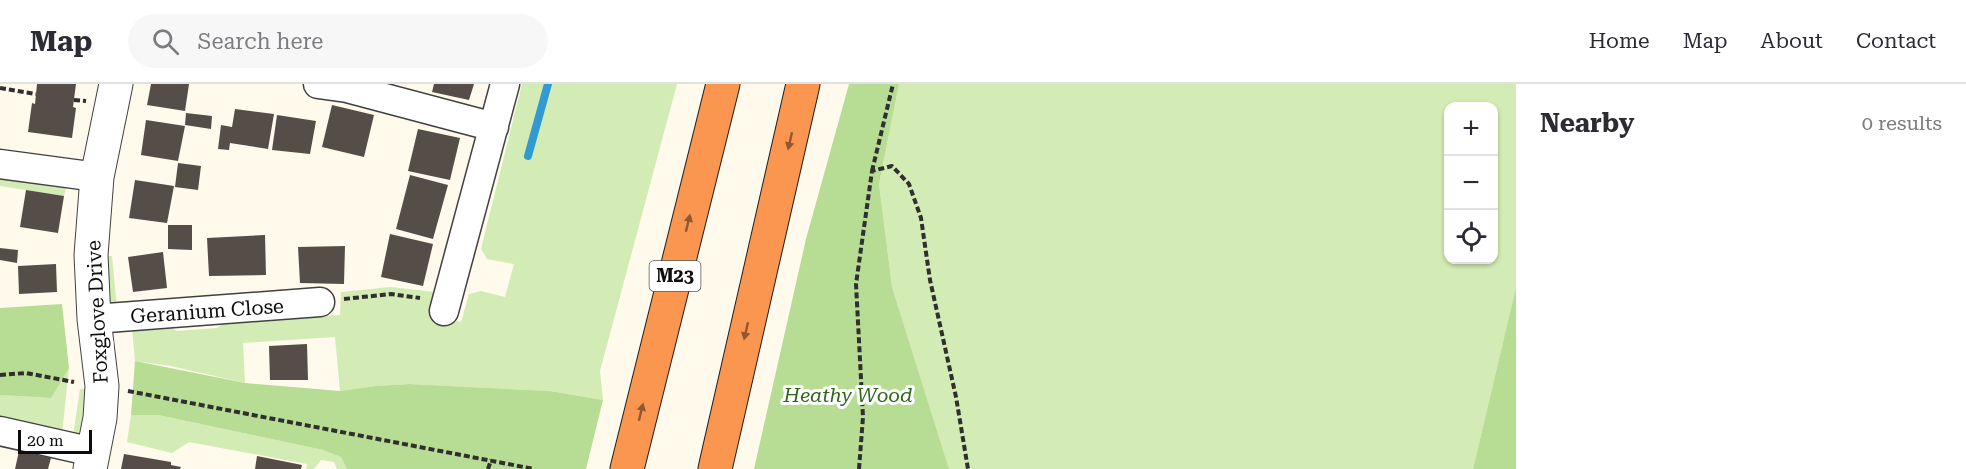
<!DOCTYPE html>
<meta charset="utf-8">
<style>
body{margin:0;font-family:"Roboto Serif",serif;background:#f7f7f7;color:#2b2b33}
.controls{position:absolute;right:18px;top:18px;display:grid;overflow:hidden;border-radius:12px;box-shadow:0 2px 4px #0004}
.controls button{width:54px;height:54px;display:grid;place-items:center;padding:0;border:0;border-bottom:2px solid #e1e1e2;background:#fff;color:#2b2b33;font:30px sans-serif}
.scale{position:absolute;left:18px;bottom:15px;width:74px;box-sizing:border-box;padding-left:6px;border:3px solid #0d0d0d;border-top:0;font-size:16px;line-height:21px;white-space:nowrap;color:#0d0d0d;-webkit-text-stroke:4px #fff;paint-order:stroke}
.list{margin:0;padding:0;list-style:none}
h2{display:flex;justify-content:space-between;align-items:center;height:78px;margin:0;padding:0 24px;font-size:26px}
h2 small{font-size:20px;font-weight:400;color:#7c7c81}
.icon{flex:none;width:33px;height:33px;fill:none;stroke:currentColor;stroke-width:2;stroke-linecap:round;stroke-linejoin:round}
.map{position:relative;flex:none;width:1516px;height:385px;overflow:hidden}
header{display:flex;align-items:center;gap:36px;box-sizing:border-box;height:84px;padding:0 30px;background:#fff;border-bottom:2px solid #e1e1e2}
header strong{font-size:28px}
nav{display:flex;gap:33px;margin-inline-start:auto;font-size:21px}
.search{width:420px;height:54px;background:#f7f7f7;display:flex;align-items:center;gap:15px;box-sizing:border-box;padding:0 21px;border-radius:33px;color:#7c7c81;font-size:22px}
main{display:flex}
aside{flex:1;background:#fff}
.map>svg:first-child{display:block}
</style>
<header>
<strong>Map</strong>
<div class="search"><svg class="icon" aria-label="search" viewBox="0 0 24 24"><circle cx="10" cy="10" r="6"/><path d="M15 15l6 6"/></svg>Search here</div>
<nav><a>Home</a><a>Map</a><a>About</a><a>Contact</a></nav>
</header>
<main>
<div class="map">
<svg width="1516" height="385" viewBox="0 0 1516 385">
<rect width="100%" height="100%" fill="#fffaec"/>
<path fill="#d3ebb4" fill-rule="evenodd" d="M522 0H677L600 287 603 316 550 307 409 300 376 302 340 307 335 253 243 259 245 299 171 282 135 277 132 246 161 239 177 247 217 244 226 237 340 231 341 208 390 203 436 208 431 230 461 238 469 210 481 207 505 213 514 180 487 175 481 165Z
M899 0H1516V203L1473 385H949L892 203 879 100ZM1448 22H1494V176H1448Z
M0 90 67 100 64 112 0 102Z
M102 172H112L117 224 111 222 106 217Z
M69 284 62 350 0 332V311L50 314Z
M80 305H90L83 345 76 352H73Z
M131 331H158L323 366 341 373 347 385H337L334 378 321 376 314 385H306L307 380 189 358 172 369 127 358Z"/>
<path fill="#b7dc93" d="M849 0H899L879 100 892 203 949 385H754L806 155Z
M1516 203V385H1473Z
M62 220 69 284 51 314 0 311V224Z
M135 277 245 299 340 307 376 302 409 300 550 307 603 316 586 385H347L341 373 323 366 158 331H131Z"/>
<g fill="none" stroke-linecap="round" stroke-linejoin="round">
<path stroke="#329ad3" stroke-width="8" d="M528 72 548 0"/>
</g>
<path fill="#564d48" d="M37 0H76L73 23 76 24 72 54 28 48 32 19 35 20Z
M151 0H189L185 27 147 21Z
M434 0H474L469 16 432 8Z
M332 21 374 31 364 73 322 63Z
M235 25 274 30 268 65 230 59 229 66 218 65 221 41 232 43Z
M186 29 212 32 211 45 185 41Z
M277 31 316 37 310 70 272 66Z
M146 36 185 42 178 77 141 71Z
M418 45 460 54 450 96 408 87Z
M178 79 201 82 198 106 175 103Z
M410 91 448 101 433 155 396 145Z
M135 96 174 102 167 139 129 134Z
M26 106 64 112 58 149 20 143Z
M168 141H192V166L168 165Z
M390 150 433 160 423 202 381 193Z
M265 151 266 191 209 192 207 154Z
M345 162 344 200 300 199 298 163Z
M0 164 18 166 17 179 0 176Z
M163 168 167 204 133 208 128 173Z
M56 180 57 208 19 210 18 182Z
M307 260 308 296H270L269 262Z
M19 367 51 374 48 385H15Z
M124 370 171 378V381L181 383 180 385H121Z
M257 372 302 381 301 385H255Z"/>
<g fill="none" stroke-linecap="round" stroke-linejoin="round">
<defs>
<path id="minor" d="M318 0 347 4 494 43
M0 80 97 93
M444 227 505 0
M94 235 320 218
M0 347 93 368"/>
<path id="tertiary" d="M90 385 100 334 102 302 94 235 91 171 97 93 116 0"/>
<path id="motorway" d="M627 385 723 0
M715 385 803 0"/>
</defs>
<use href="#minor" stroke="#404040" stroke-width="31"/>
<use href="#tertiary" stroke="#404040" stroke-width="35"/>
<use href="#motorway" stroke="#1e1e1e" stroke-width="35"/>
<path stroke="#2f2f2f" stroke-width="4" stroke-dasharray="6 3" stroke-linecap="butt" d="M0 4 36 10
M74 16 86 17
M872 87 893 0
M344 215 391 210 420 214
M0 291 26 289 74 298
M128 307 534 385
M488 385 491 376
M859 385 863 333 856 200 872 87 892 82 909 100 921 134 930 196 956 313 968 385"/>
<use href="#minor" stroke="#fff" stroke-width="28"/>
<use href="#tertiary" stroke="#fff" stroke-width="33"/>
<use href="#motorway" stroke="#fa964f" stroke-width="33"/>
</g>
<defs><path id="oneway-solid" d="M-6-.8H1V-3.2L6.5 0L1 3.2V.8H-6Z" transform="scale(1.5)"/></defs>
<g fill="#8f5831">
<use href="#oneway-solid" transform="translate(790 57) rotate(103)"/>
<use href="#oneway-solid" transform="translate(688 139) rotate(-76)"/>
<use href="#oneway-solid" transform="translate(746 247) rotate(103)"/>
<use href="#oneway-solid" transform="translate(641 328) rotate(-76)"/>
</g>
<g text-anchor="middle" stroke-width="6" stroke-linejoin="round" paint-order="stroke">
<rect fill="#fff" stroke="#565656" stroke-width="1.5" x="649.5" y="177" width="51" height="30" rx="4.5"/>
<g font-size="18" font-weight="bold" fill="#0d0d0d">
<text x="675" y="198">M23</text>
</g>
<g font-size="20" fill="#0d0d0d" stroke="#fff">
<text transform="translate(207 227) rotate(-4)" y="7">Geranium Close</text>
<text transform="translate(97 228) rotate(-93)" y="7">Foxglove Drive</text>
</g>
<g font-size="20" font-style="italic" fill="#2e671a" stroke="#fff">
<text x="848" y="318">Heathy Wood</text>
</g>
</g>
</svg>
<div class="controls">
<button>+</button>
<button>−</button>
<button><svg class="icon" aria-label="locate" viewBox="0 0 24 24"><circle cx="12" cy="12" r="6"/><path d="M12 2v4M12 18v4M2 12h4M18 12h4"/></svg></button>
</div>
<div class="scale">20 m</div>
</div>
<aside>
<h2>Nearby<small>0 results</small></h2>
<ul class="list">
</ul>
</aside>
</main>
